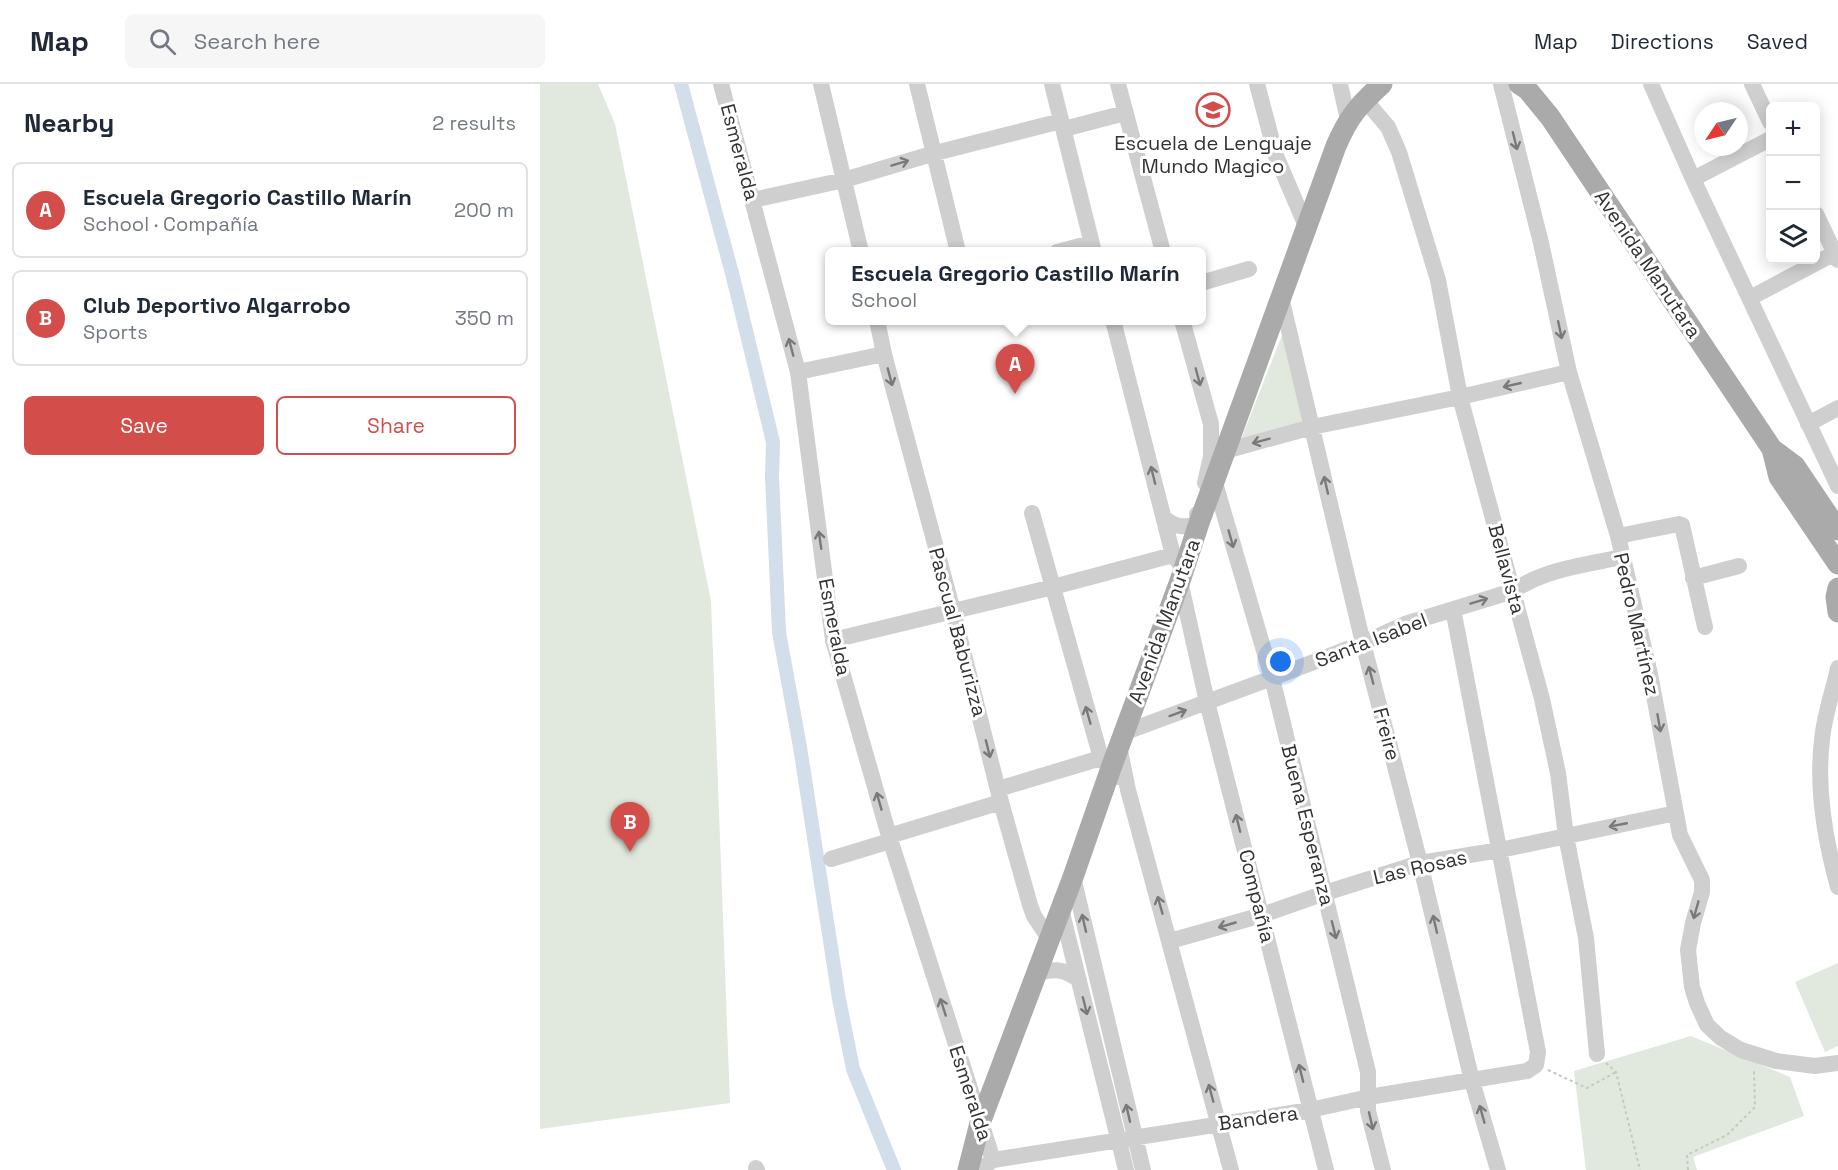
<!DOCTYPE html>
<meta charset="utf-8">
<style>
body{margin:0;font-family:"Space Grotesk",sans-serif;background:#f6f6f7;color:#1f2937}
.controls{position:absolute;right:18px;top:18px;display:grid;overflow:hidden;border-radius:9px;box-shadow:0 3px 15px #0003}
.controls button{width:54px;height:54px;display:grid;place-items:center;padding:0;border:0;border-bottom:2px solid #e0e1e3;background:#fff;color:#1f2937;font:30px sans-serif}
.compass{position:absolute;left:1154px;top:18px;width:54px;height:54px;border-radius:50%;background:#fff;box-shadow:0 3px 15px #0003;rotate:235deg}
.you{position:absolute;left:741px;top:578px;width:21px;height:21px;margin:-15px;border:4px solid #fff;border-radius:50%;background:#1a73e8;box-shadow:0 0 0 9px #1a73e833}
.badge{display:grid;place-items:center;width:39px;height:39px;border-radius:50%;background:#d34e4b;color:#fff;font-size:20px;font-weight:700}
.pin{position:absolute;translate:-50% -50px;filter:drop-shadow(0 2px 3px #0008)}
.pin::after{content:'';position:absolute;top:32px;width:21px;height:18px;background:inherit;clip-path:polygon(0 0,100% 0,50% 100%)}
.popup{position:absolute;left:285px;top:163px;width:381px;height:78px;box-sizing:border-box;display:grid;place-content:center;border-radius:9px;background:#fff;filter:drop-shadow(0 2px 4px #0005);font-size:20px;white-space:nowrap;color:#747a83}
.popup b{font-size:22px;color:#1f2937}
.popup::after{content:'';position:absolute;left:50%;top:100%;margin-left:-12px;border:12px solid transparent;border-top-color:#fff}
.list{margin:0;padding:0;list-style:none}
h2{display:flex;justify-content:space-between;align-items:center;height:78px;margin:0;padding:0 24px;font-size:26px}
h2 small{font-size:20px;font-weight:400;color:#747a83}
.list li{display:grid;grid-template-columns:39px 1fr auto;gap:18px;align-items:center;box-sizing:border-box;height:96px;margin:0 12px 12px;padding:0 12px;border:2px solid #e0e1e3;border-radius:9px}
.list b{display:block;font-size:22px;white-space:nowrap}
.list p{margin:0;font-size:20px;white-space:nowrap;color:#747a83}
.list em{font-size:20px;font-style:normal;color:#747a83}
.actions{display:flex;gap:12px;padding:18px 24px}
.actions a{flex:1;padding:14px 0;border:2px solid #d34e4b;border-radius:9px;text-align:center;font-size:21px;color:#d34e4b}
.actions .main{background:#d34e4b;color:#fff}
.icon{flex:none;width:33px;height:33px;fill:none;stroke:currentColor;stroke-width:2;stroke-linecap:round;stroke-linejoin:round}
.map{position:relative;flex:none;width:1298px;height:1086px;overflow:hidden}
header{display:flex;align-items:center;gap:36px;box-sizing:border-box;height:84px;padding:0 30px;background:#fff;border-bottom:2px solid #e0e1e3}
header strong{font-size:28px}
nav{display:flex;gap:33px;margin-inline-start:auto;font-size:21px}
.search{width:420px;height:54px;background:#f6f6f7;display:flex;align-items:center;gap:15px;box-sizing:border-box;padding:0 21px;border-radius:9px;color:#747a83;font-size:22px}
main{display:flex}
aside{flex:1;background:#fff}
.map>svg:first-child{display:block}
</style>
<header>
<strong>Map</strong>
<div class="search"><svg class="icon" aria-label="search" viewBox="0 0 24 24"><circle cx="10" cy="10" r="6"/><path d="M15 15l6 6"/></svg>Search here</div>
<nav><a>Map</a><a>Directions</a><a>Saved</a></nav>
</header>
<main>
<aside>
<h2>Nearby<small>2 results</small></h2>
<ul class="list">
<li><span class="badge">A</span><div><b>Escuela Gregorio Castillo Marín</b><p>School · Compañía</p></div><em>200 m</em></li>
<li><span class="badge">B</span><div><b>Club Deportivo Algarrobo</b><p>Sports</p></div><em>350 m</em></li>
</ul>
<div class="actions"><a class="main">Save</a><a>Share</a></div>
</aside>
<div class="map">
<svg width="1298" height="1086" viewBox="0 0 1298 1086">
<rect width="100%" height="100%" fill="#fff"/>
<path fill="#e1e8dd" d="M0 0H58L75 40 171 517 190 1019 0 1045Z
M744 246 766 344 700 358Z
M1298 879V962L1285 968 1255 898Z
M1151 952 1250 993 1264 1032 1153 1073 1157 1086H1046L1034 987Z"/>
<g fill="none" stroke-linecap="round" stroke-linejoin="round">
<path stroke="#d2deea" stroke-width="14" d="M141 0 193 193 233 358 232 392 239 548 260 663 299 915 313 985 354 1086"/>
<path stroke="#c6c6c6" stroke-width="2" stroke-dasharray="3 3" stroke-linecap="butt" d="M1066 979 1076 988 1100 1086
M1008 986 1047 1004 1076 988
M1148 1086 1147 1071 1187 1051 1215 1023 1214 985"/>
<path stroke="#cfcfcf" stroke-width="16" d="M181 0 258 288 293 556 349 752 453 1076
M281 0 321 168
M377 0 418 168
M512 0 554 168
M578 0 623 168
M717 0 736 72 766 142
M800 0 808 36
M961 0 1001 159 1029 288 1078 452 1110 590 1140 751 1162 796V808L1153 839 1148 866 1152 903 1157 919 1167 941 1181 954 1201 966 1236 977 1275 982 1298 979
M1111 0 1153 95 1298 402
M1212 0 1230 38
M825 16 848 43 859 68 898 196 920 313 1002 615 1018 689 1026 752 1046 854 1057 970
M524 45 585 29
M1153 95 1230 55
M213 116 304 96 395 69 521 37
M1276 130 1298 176
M517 168 551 159
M661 199 709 185
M741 213 823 559 880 779 932 997 958 1086
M1210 214 1295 169
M337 236 344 270 413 527 461 718 490 821 494 832 510 856
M573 236 633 471 640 480
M642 236 671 340V372L665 399
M258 288 344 270
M1268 340 1298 324
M685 367 772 343 920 313 1029 288
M675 399 732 594 828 988V1027L843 1086
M492 429 561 674 578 693
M624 434C636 444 644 444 659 439L657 430
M1078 452 1139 440 1142 441 1165 543
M1153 494 1199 482
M640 497 667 618 786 1086
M293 556 513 503 633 471
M1298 584C1293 608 1284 632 1282 656 1276 705 1285 756 1298 803
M583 649 732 594 823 559 865 540 973 507C1005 485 1044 481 1082 473
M579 662 588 706 691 1086
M458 705 561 674
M349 752 461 718
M291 775 350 757
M533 793 603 1086
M521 825 586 1086
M630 857 722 831 785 809 880 779 960 766 1136 729
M497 889C514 885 524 884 539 896
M216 1084 217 1086
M440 1086 453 1076 770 1026 829 1013 987 987 996 981 998 968 913 525"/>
<path stroke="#aaa" stroke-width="21" d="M979 0 987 5 1010 33 1232 365 1239 393 1298 480
M1232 365 1255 382 1298 446
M1298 504 1296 513 1298 528
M428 1086 440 1039 533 793 571 684 640 497 659 439 796 62C809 32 818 22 842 0"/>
</g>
<defs><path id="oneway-shaft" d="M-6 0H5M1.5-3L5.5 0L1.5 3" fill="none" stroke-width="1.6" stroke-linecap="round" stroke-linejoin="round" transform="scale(1.5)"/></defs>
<g stroke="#797979">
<use href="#oneway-shaft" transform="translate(975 57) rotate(76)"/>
<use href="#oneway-shaft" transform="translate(360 79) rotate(-17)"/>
<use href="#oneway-shaft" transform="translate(1020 246) rotate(78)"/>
<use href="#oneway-shaft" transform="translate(251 263) rotate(-105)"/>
<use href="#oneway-shaft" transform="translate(350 293) rotate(75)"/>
<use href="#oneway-shaft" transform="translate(658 293) rotate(75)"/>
<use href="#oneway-shaft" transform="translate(972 301) rotate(167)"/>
<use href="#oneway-shaft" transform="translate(721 357) rotate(165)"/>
<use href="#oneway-shaft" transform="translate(613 391) rotate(-104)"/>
<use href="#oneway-shaft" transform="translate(786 401) rotate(-103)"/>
<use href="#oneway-shaft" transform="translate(691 455) rotate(74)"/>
<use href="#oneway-shaft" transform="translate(280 456) rotate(-98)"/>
<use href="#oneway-shaft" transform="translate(939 517) rotate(-17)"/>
<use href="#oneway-shaft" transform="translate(831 591) rotate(-105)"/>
<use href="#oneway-shaft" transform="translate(638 629) rotate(-20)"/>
<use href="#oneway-shaft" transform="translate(548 631) rotate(-106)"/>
<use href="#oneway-shaft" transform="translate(1119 639) rotate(80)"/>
<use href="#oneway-shaft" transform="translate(448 665) rotate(76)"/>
<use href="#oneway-shaft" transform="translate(339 717) rotate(-106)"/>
<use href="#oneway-shaft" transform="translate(698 739) rotate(-104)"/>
<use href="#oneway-shaft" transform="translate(1078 741) rotate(169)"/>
<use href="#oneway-shaft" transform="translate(620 821) rotate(-106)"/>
<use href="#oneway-shaft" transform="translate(1156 826) rotate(106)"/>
<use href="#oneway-shaft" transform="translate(544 839) rotate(-103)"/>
<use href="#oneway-shaft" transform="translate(895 840) rotate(-103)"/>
<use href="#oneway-shaft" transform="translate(687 841) rotate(164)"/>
<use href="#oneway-shaft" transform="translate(794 846) rotate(76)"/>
<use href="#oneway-shaft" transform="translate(545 922) rotate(76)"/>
<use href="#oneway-shaft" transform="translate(403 923) rotate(-108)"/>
<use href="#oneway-shaft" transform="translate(761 989) rotate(-104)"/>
<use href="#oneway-shaft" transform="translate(671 1009) rotate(-105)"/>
<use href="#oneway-shaft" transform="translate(588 1029) rotate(-103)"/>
<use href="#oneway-shaft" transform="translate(942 1030) rotate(-106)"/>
<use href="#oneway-shaft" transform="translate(831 1037) rotate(77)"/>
</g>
<defs>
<symbol id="school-ring" viewBox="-11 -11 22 22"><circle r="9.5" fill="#fff" stroke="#d34e4b" stroke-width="1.5"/><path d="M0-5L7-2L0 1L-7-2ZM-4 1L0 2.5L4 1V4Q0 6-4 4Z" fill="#d34e4b"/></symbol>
</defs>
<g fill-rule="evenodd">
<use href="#school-ring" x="654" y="7" width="38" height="38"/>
</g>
<g text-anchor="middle" stroke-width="6" stroke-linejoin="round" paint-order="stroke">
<g font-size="20" fill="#323232" stroke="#fff">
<text x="673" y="66">Escuela de Lenguaje<tspan x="673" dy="23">Mundo Magico</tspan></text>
</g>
<g font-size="20" fill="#323232" stroke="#fff">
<text transform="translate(200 68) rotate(75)" y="7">Esmeralda</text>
<text transform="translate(1108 180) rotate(56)" y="7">Avenida Manutara</text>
<text transform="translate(967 485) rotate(75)" y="7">Bellavista</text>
<text transform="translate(624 537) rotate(-70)" y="7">Avenida Manutara</text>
<text transform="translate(1097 540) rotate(77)" y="7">Pedro Martínez</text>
<text transform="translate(295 543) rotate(79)" y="7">Esmeralda</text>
<text transform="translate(418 548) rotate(75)" y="7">Pascual Baburizza</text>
<text transform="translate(831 556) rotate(-21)" y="7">Santa Isabel</text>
<text transform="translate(847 650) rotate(75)" y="7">Freire</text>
<text transform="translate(768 741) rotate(76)" y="7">Buena Esperanza</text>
<text transform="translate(880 783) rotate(-13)" y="7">Las Rosas</text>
<text transform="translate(717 812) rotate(76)" y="7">Compañía</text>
<text transform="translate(431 1009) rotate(72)" y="7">Esmeralda</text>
<text transform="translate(718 1034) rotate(-8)" y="7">Bandera</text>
</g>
</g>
</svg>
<div class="controls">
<button>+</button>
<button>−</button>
<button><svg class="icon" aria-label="layers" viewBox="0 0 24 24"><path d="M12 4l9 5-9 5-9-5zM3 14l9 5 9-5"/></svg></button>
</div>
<svg class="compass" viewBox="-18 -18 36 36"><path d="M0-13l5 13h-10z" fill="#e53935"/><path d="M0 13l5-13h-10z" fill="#747a83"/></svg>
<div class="you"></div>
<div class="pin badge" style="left:475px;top:310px">A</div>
<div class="popup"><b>Escuela Gregorio Castillo Marín</b>School</div>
<div class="pin badge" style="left:90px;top:768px">B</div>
</div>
</main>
